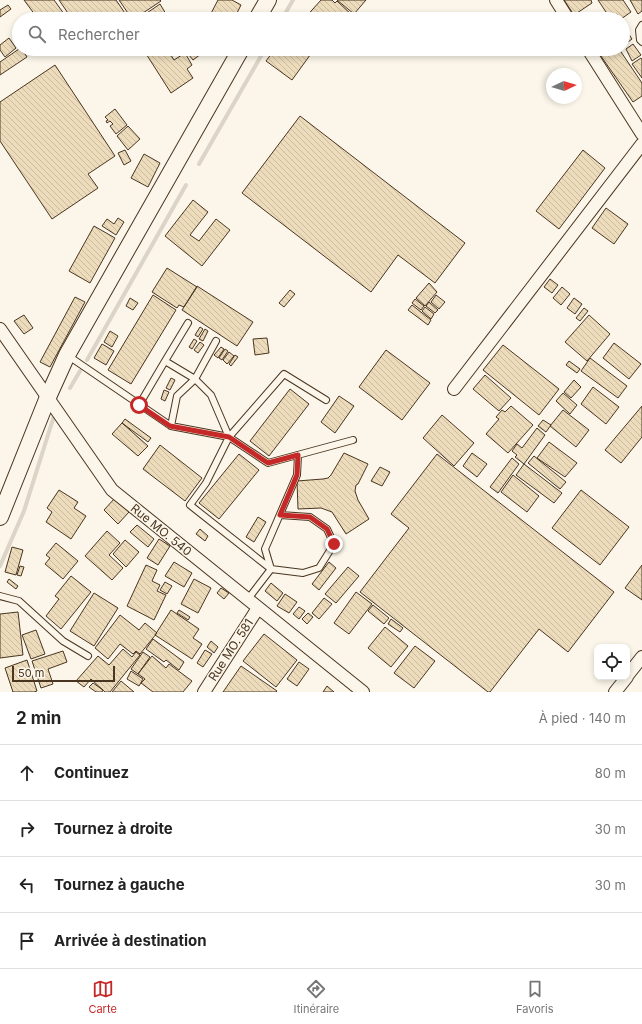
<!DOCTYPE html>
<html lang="fr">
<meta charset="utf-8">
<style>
body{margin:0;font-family:Inter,sans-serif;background:#f6f6f6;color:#222}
.controls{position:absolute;right:12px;bottom:12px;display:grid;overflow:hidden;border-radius:8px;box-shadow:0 2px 6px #0003}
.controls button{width:36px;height:36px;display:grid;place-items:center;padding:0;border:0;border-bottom:1px solid #e0e0e0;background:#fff;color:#222;font:20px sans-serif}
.compass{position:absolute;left:546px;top:68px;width:36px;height:36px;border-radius:50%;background:#fff;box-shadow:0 2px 6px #0003;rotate:86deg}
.scale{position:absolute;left:12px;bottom:10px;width:103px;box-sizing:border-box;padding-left:4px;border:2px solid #4a3520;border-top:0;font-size:11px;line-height:14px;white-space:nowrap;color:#4a3520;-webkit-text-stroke:3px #fbf6e9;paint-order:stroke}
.stop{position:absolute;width:12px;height:12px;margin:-9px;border:3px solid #c62828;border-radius:50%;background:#fff}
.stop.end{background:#c62828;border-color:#fff;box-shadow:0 1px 4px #0008}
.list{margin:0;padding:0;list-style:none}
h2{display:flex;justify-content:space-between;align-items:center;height:52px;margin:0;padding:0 16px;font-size:17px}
h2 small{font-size:13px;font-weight:400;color:#767676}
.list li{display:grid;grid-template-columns:26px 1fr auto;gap:12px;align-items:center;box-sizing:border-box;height:56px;padding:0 16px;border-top:1px solid #e0e0e0}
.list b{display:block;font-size:15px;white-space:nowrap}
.list em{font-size:13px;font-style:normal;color:#767676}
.icon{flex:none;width:22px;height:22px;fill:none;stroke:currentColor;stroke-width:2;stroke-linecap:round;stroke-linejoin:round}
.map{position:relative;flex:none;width:642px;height:692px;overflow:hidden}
.search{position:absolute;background:#fff;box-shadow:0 2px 6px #0003;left:12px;right:12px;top:12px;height:44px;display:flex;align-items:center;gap:10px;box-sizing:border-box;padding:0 14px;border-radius:22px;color:#767676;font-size:15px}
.sheet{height:276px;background:#fff}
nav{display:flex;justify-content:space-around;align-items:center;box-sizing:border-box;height:56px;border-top:1px solid #e0e0e0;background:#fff;font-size:11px;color:#767676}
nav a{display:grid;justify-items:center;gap:2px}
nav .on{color:#c62828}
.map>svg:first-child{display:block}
</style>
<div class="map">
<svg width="642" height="692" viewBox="0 0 642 692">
<defs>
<pattern id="building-back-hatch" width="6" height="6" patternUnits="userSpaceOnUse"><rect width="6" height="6" fill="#ecdcbc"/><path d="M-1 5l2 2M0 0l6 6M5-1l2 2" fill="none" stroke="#ccbda1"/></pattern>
</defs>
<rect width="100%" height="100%" fill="#fbf6e9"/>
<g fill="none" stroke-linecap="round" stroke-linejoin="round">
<path stroke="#dcd4c6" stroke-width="4" d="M282 19 293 0
M199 164 265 49
M87 360 186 185
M70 388 80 371
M0 566 24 511 54 416"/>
</g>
<path fill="url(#building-back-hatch)" stroke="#4a3520" d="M24 0H54L67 18 38 19Z
M59 0H116L129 19H72Z
M119 0H160L161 1 134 19H132Z
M218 0H232L241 5 234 19H208Z
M321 0H332L335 3 337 1 352 15 348 19H304Z
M337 0H366L354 14Z
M564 0H591L592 3 574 15Z
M598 0H623L631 12 621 19 617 14 610 18Z
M630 0H642V11L638 14Z
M160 4 169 19H138Z
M8 5 11 9 0 17V10Z
M624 27 632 39 624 45 623 43Z
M9 38 16 48 5 57 0 50V45Z
M633 44 641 55 632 61 626 49Z
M19 49H22L27 57 0 75V62Z
M143 49H173L169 52 174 60 185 53 192 65 187 69 193 78 171 93Z
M187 49H197L201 54 193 60 185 50Z
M275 49H311L313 51 292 80 266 61Z
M596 49H619L642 83V96L633 102Z
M641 58 642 60V78L632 64Z
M55 65 115 156 88 174 98 188 52 219 0 141V102Z
M115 109 127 125 116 134 110 126 113 124 110 121 107 123 106 121 108 120 105 117Z
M300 116 465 243 435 283 398 255 371 292 242 193Z
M128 126 140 139 128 150 117 136Z
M125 150 131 161 124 165 118 153Z
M583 150 605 168 559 229 536 211Z
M144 154 160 163 148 187 131 178Z
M193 200 208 212 190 235 199 241 216 219 230 230 202 266 165 236Z
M606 208 628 224 614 244 592 228Z
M118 218 124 222 116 235 102 226 107 219 114 224Z
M94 226 115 238 90 283 69 271Z
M167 268 197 287 184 307 179 305 177 308 152 292Z
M550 279 558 285 552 293 544 287Z
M429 283 437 292 425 306 416 298Z
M197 286 253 322 237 346 182 310Z
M562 287 570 294 561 305 553 298Z
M290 290 295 294 284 307 279 303Z
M153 295 176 310 131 384 108 370Z
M436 295 445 302 439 309 431 302Z
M75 297 85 302 50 367 40 362Z
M130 298 138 303 133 310 126 306Z
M574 298 582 304 575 314 567 308Z
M415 299 424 306 421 310 412 303Z
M429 302 438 310 435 313 426 306Z
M412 305 431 320 428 325 408 310Z
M425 307 434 314 431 319 422 311Z
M584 308 588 311 580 321 576 318Z
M24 315 33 328 24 334 14 321Z
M589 315 610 334 587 361 565 342Z
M200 327 203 329 198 337 195 335Z
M205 329 208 331 203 341 199 339Z
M110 331 118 336 112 347 104 342Z
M267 338 269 353 255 355 253 339Z
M194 339 197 341 192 349 189 347Z
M200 342 204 345 198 353 194 350Z
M614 343 641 364 629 379 603 358Z
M102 344 114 351 106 365 94 358Z
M503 345 559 389 539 415 483 370Z
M221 347 224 349 218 358 214 355Z
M225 349 228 351 222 360 219 358Z
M386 350 430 383 402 420 359 387Z
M229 352 234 356 227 364 223 360Z
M235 355 238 357 231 366 229 364Z
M590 358 627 386 618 398 581 371Z
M569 361 580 369 577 373 566 365Z
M485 375 511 398 499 411 473 389Z
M171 378 175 380 170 390 166 388Z
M574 380 581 387 571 398 564 392Z
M593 387 619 407 606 424 581 404Z
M290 389 309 404 269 456 250 441Z
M164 390 169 392 165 401 161 399Z
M563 393 577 405 570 414 556 401Z
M339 396 354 406 335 433 321 422Z
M511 406 533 425 508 453 486 434 499 419 496 417 502 410 505 412Z
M642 406V437L621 463 605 450Z
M563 410 589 430 576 447 550 426Z
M442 415 474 443 454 466 423 438Z
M125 419 151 438 148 442 122 423Z
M543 420 551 425 546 432 538 426Z
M122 423 148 446 138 456 112 434Z
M537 428 545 435 524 464 515 457 517 455 512 451 517 444 522 448Z
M549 442 577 463 565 477 537 458Z
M160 445 202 478 185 501 143 469Z
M344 453 368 464 358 484 356 485 355 491 358 500 369 519 346 534 332 512 321 508 298 509 297 481 323 479 328 478 331 475Z
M472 453 487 464 477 477 463 466Z
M239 454 259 470 219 519 199 503Z
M437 454 614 592 568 652 539 629 490 692H488L360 592 409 528 391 514Z
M534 456 566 482 560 489 528 463Z
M512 458 519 464 498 493 490 487Z
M524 464 562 493 554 503 516 475Z
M380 467 390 472 382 486 371 481Z
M513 475 539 496 527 512 501 492Z
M59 490 78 502 74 508 86 516 71 539 46 522 52 512 47 508Z
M581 490 629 527 600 565 552 528Z
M115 498 129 512 118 524 104 510Z
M258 517 266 522 254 542 246 537Z
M137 525 154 539 148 547 130 532Z
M200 529 208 536 205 541 196 534Z
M107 531 120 543 109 555 123 568 112 580 85 556Z
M159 539 170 546 158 565 147 558Z
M125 540 139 552 126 567 113 554Z
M56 543 78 561 63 579 45 564 50 558 46 555Z
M12 547 23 550 16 575 5 572Z
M174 562 192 573 184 587 165 576Z
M329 562 336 568 319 590 312 584Z
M146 565 157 570 152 581 160 585 157 591 166 595 154 620 127 606Z
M642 565V600L625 588Z
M20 566 24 567 21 576 17 575Z
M348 567 359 576 336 603 325 594Z
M71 576 91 592 61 629 46 616 59 599 55 596Z
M9 579 18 586 16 589 7 582Z
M194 579 211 588 198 613 181 604Z
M165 582 172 586 167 594 160 590Z
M271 583 283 593 277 601 265 591Z
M221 588 229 593 224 599 217 593Z
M356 592 372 604 349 634 334 623Z
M94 593 118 608 94 646 70 631Z
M285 594 297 602 289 613 277 606Z
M324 598 332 604 319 619 312 613Z
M373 605 389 618 384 624 368 611Z
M299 607 305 611 299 619 293 614Z
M171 610 199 629 193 638 202 644 192 659 155 635Z
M179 610 190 617 188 620 177 613Z
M18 612 23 655 0 658V614Z
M308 613 313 617 307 624 302 619Z
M120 615 139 630 145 623 157 633 140 654 136 651 133 654 120 644 108 659 95 648Z
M391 619 403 628 400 632 388 624Z
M385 627 408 646 391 667 368 648Z
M36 630 45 654 31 659 22 635Z
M264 634 297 660 276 687 243 661Z
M153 639 184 662 179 670 166 660 164 662 146 649Z
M211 641 218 647 214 653 207 647Z
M415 646 435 661 414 688 394 673Z
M123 649 132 657 136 652 140 655 110 692H105L91 679 84 687 76 681 98 656 109 665Z
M205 650 212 654 203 667 197 663Z
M63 651 67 662 48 669 53 684 41 688 32 661Z
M143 652 150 657 138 674 131 669Z
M152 656 166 668 169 664 192 681 183 692H153L141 683 145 679 138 674Z
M27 660 37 691 34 692H13L5 668Z
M299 662 309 669 297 686 287 679Z
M241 666 277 691 276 692H223Z
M131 671 143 679 139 686 127 679Z
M121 681 134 692H112Z
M93 683 103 690 102 692H96L89 687Z
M327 686 334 692H323Z"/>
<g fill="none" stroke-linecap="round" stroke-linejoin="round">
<defs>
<path id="service" d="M642 25 639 30 640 40 642 42
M67 355 171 426 229 437 284 374 326 400
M165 361 188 323
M139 405 165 361 195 379 211 395 229 437 268 463 353 440
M171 426 177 396 195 379 216 341
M229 437 206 483 190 505 271 569 303 573 319 568 334 544 327 529 310 517 280 515
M0 596 19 601 63 641 88 656
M248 599 271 569 265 549 297 475 298 455"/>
<path id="minor" d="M556 0 568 19
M588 49 642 134
M0 329 112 490 363 692
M454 389 642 144
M627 676 642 657
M204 692 258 608
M615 692 627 677"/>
<path id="tertiary" d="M257 19 268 0
M0 517 48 397 67 355 241 49"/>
</defs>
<use href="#service" stroke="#4a3520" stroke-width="8"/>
<use href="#minor" stroke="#4a3520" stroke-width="14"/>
<use href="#tertiary" stroke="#4a3520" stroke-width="18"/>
<use href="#service" stroke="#fbf6e9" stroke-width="6"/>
<use href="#minor" stroke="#fbf6e9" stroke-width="12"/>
<use href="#tertiary" stroke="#fbf6e9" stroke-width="16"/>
</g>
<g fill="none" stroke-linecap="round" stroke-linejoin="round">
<path stroke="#c62828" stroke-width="5" d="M139 405 170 426 229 437 268 463 298 455 297 475 280 515 310 517 327 529 334 544"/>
</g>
<g text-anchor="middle" stroke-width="3" stroke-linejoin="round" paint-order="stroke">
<g font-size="12" fill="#4a3520" stroke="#fbf6e9">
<text transform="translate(161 530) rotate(39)" y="4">Rue MO. 540</text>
<text transform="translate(231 650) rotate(-57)" y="4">Rue MO. 581</text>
</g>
</g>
</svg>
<div class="controls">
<button><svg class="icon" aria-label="locate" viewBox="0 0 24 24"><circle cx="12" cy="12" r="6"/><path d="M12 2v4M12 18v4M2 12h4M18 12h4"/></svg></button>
</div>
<svg class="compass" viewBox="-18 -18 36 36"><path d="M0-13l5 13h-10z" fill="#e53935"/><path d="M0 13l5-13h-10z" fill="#767676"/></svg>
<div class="scale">50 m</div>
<div class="stop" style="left:139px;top:405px"></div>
<div class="stop end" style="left:334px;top:544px"></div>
<div class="search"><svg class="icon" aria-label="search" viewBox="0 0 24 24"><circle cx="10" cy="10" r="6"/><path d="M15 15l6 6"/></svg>Rechercher</div>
</div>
<section class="sheet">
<h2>2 min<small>À pied · 140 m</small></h2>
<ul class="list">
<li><svg class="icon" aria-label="ahead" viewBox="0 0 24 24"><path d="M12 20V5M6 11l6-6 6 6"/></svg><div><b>Continuez</b></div><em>80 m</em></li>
<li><svg class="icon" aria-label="right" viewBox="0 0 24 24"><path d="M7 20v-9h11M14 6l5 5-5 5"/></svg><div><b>Tournez à droite</b></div><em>30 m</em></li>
<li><svg class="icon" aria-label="left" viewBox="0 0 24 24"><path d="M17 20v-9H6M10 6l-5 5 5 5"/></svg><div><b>Tournez à gauche</b></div><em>30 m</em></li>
<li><svg class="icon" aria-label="arrive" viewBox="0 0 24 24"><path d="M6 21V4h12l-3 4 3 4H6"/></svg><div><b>Arrivée à destination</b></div></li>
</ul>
</section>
<nav>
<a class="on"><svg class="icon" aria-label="map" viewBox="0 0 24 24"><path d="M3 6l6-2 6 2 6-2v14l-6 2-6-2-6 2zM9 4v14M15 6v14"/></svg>Carte</a>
<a><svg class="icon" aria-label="directions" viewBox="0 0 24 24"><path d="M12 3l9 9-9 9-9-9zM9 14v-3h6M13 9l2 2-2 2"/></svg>Itinéraire</a>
<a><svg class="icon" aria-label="saved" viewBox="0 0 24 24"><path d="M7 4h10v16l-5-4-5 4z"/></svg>Favoris</a>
</nav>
